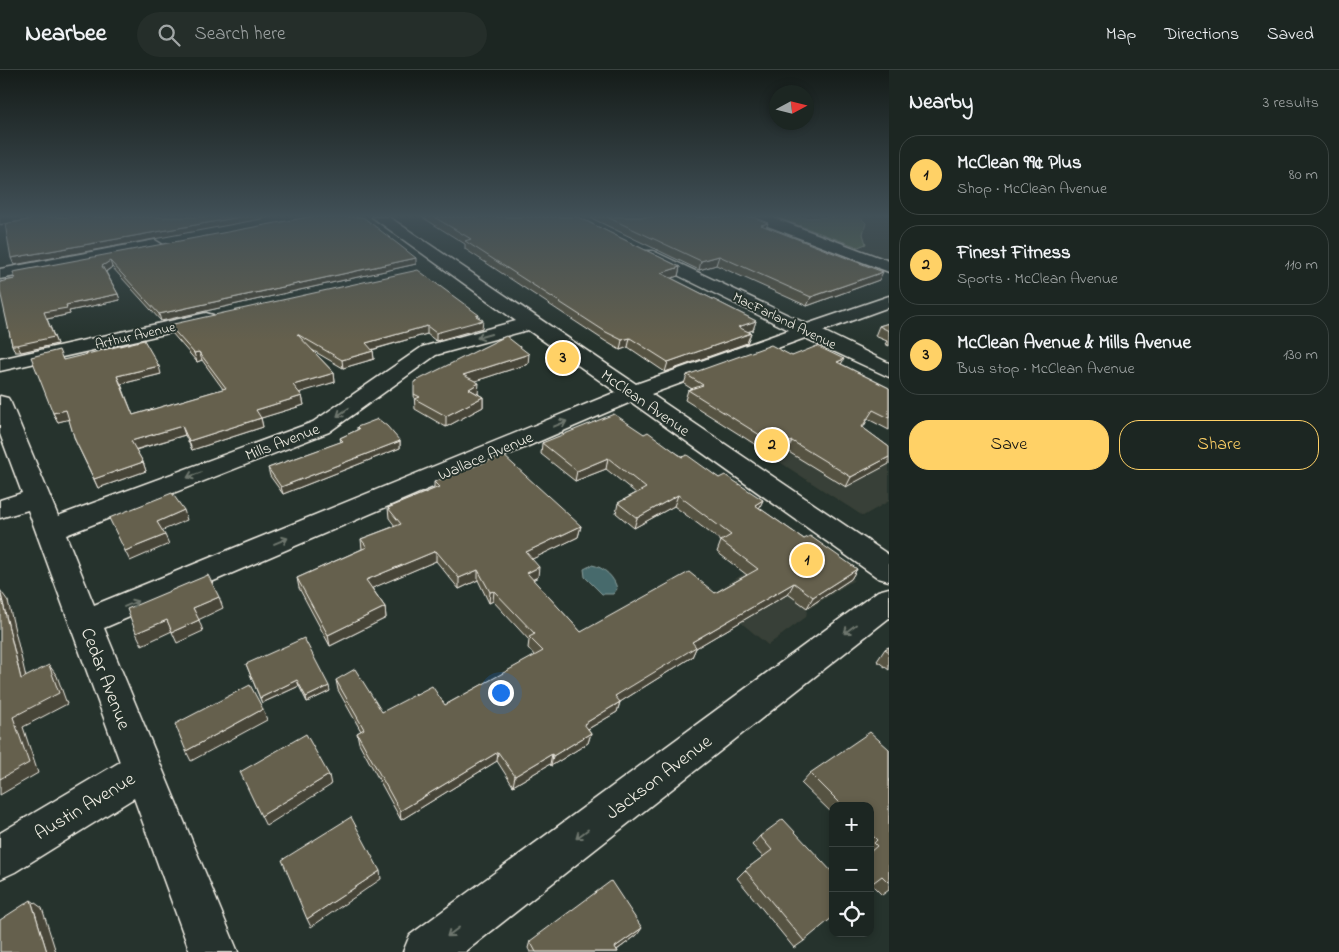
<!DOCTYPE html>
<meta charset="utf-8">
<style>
body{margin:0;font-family:"Indie Flower",sans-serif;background:#252e2a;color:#f1f3f6}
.controls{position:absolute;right:15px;bottom:15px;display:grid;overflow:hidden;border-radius:10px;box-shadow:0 2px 8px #0003}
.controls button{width:45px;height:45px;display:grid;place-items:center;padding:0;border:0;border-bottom:1px solid #3a4340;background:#1c2622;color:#f1f3f6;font:25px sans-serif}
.compass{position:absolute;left:769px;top:15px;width:45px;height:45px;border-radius:50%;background:#1c2622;box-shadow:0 2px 8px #0003;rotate:83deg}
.you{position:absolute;left:500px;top:622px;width:18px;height:18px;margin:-12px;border:4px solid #fff;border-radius:50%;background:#1a73e8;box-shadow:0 0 0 8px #1a73e833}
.badge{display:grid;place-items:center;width:32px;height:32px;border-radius:50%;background:#ffd166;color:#111;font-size:16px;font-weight:700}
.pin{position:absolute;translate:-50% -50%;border:2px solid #fff;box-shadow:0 1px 5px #0006}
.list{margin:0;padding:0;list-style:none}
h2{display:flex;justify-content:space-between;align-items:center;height:65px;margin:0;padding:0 20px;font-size:21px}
h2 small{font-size:16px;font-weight:400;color:#a0a5a5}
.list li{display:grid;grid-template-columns:32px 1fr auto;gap:15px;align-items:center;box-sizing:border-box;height:80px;margin:0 10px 10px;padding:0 10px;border:1px solid #3a4340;border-radius:20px}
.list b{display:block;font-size:19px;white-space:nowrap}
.list p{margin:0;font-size:16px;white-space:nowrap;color:#a0a5a5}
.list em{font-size:16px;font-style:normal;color:#a0a5a5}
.actions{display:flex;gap:10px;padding:15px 20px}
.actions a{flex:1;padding:11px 0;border:1px solid #ffd166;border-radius:20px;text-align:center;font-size:18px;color:#ffd166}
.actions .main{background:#ffd166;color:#111}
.icon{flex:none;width:28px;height:28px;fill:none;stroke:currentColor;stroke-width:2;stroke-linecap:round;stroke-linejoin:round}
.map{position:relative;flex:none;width:889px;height:882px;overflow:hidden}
header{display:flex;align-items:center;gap:30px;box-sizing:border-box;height:70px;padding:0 25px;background:#1c2622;border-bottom:1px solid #3a4340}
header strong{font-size:24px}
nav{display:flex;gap:28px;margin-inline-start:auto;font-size:18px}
.search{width:350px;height:45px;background:#252e2a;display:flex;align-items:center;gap:12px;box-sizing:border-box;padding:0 18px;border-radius:28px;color:#a0a5a5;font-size:19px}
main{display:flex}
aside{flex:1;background:#1c2622}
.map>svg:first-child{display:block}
</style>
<header>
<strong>Nearbee</strong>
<div class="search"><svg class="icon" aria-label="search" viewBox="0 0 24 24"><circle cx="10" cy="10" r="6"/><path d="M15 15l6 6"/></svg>Search here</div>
<nav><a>Map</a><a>Directions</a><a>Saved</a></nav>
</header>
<main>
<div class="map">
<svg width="889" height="882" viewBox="0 0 889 882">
<rect width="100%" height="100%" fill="#26332d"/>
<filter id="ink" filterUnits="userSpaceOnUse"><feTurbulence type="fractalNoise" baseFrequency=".02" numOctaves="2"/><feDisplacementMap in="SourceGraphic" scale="10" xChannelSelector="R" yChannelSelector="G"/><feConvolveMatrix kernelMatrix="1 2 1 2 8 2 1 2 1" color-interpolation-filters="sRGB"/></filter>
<g filter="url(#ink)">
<path fill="#394137" d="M777 147H889V189Z
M820 339 889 378V431L863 446 747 371Z
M797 469 854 510 807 540 806 547 768 575 709 526Z"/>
<path fill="#5e6f51" stroke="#a9b09c" d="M860 147 866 153 863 164 866 174 858 177 779 148Z"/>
<path fill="#466a6c" stroke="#8ca09e" d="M592 495C604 497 615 508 617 519L613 524H602L585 507 584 499Z"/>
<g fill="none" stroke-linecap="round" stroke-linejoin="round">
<defs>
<path id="minor" d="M0 147H27L25 150 0 154Z
M372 147H389L636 314 789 260 641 187 639 184 641 181H653L807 254 889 226V237L823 261 889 293V307L805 268 651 324 889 485V511L878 508 631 332 104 558 238 882H190L134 728 15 802 0 809V763L120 692 28 440 0 448V430L22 423 0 364V326L8 328 11 333 58 446 313 352 422 277 516 251ZM528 260 616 322 94 535 66 465 329 362 436 285Z
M750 147H771L889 191V202L752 150Z
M155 170 163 175 160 178 0 209V199Z
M206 243 213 245 215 249 213 253 0 301V289Z
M889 518V548L465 882H403L410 865 878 521Z"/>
</defs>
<use href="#minor" stroke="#f4f1e8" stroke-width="3"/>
<use href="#minor" fill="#26332d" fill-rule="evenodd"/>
</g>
<path fill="#575343" stroke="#f4f1e8" d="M308 147 416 194 161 251 112 197 106 202 118 224 120 230 69 241 70 244 47 249 57 274 21 282H15L12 275 0 212Z
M422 147H578L680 197 678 206 671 208 756 251 753 260 748 262 751 263 747 273 665 302 628 277 620 280 605 271 465 179V174Z
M589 147H753L767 157 879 210 807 236 716 195 699 200Z
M479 247 482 258 436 271 427 264 372 280 373 281 374 289 343 298 312 280 334 303 335 312 299 322 302 326 304 335 261 348 263 357 192 380 185 365 136 380 143 392 146 401 98 418 75 370 69 349 58 352 53 343 63 290 161 304 121 314 133 345 223 319 202 290 197 292 172 263 169 255Z
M889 253V276L885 274 887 271 875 266 879 256Z
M792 286 841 294 889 318V360L868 349 863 358 889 377 846 417 787 381 775 387 685 330 688 320 692 319 684 314 687 305Z
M528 294 475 311 478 324 483 327V337L446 357 415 339 414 324Z
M357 357 400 371V378L283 424 270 406 268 398 341 372 340 368 357 360Z
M644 364 719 408 763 430 759 438 804 469 857 499 851 509 807 538 788 524 696 578 692 587 620 632 617 642 588 659 591 663 588 673 551 696 550 694 513 716 497 691 401 750 359 673 357 663 361 661 338 620 336 610 382 642 445 635 535 586 528 578 529 570 493 531 489 533 478 510 459 519 436 491 372 518 385 537 386 548 330 576 299 518 297 508 362 479 361 469 395 456 389 448 388 438 434 419V412L581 456 578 467 532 489 538 507 533 510 581 562 715 523 747 505 717 482 721 471 674 436 634 458 616 443 618 433 636 423 606 399 575 411 541 384 542 373Z
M889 577V600L877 591 885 579Z
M246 594 330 621 307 632 299 616 262 633Z
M889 679V820L882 825 871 814 870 815V736H833V744L801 713 810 703Z
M760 766 833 803 804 871 794 878 737 808 745 800 763 787 752 775Z
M637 865 617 880 618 882H530L528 878 530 871Z"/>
<path fill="#474437" stroke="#f4f1e8" d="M240 147H272L14 195 11 188Z
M768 153 765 161 761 155Z
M719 186 716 195 699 200 701 191Z
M416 188V194L161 251 159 244Z
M110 191 112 197 105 202 102 196Z
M680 197 678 206 659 212 661 203Z
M883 202 879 210 807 236 811 227Z
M118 224 120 230 69 241 70 244 47 249 57 274 21 282 17 275 44 242 66 235Z
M479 245 478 252 483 250 482 258 436 271V263Z
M756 251 753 260 735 266 738 257Z
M427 256V264L367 281 366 273Z
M751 263 747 273 665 302 668 292Z
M630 268 628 277 620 280 622 270Z
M373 281 374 289 343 298 342 290Z
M199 282 202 290 197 292 194 283Z
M529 284 528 294 463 315V305Z
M844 289 839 298 837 292Z
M159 296 161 304 121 314 117 306Z
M334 303 335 312 295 324 293 315Z
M479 313 478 324 469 319Z
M302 326 304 335 258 349 256 340Z
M483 327V337L446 357V346Z
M66 340 70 349 58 352 53 343Z
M261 348 263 357 192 380 189 371Z
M182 356 185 365 134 380 131 371Z
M400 371V378L283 424 281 417Z
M792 371 787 381 775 387 779 377Z
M889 387V394L846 417 851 407Z
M608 388 606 399 575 411 577 401Z
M143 392 146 401 98 418 94 409Z
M678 425 674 436 634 458 637 448Z
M763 430 758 441 755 435Z
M184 440 187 450 161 461 157 452Z
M581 456 578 467 524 493 526 482Z
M165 465 169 474 130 491 125 481Z
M436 481V491L368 520 366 510Z
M539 497 538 507 525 513 527 503Z
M857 499 851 509 807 538 813 527Z
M478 500V510L459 519V508Z
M794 513 788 524 696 578 692 587 612 637 615 626 692 572Z
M0 520 8 531 29 620 21 609Z
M494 521 493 531 489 533 490 522Z
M219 527 223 538 198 550 193 538Z
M385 537 386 548 330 576 328 565Z
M167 550 172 561 142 575 136 563Z
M199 550 203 561 177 573 172 562Z
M49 595 57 606 67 634 23 657 38 703 0 725V709L13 647Z
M297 610 299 616 262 633 260 628Z
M329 616 330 621 307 632 306 627Z
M620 632 617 642 581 663 584 654Z
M263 639 267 650 191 691 186 681Z
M591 663 588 673 551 696 553 686Z
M498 682 497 691 401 750 400 741Z
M552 684 550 694 513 716 515 706Z
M329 705 331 715 266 756 261 746Z
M380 801 381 809 311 857 307 849Z
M31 830 42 838 56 882H47Z
M642 858 637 865 614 882 615 877Z"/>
<path fill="#65614e" stroke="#f4f1e8" d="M32 147H240L11 188 5 154 33 149Z
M308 147H363L416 188 159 244 110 191 102 196 118 224 66 235 67 238 44 242 54 267 17 275H12L0 221V212L15 209 13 202Z
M434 147H578L680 197 661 203 756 251 738 257 751 263 668 292 630 268 622 270 606 262 465 171 471 169Z
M607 147H753L768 153 761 155 883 202 811 227 719 186 701 191Z
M418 200 479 245 476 246 483 250 436 263 427 256 366 273 373 281 342 290 297 264 334 303 293 315 302 326 256 340 261 348 189 371 182 356 131 371 143 392 94 409 75 370 66 340 53 343 31 287 59 280 63 290 144 270 159 296 117 306 133 345 226 318 199 282 194 283 169 255Z
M889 253V261L879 256Z
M506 266 529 284 463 305 479 313 469 319 483 327 446 346 415 329 420 327 414 324V312Z
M771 275 792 286 817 276 844 289 837 292 889 318V348L873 340 862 357 889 377V387L851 407 792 371 779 377 688 320 703 315 687 305Z
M614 344 644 364 648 362 682 387 687 385 719 408 725 405 763 430 755 435 804 469 810 466 857 499 813 527 794 513 692 572 696 577 615 626 620 632 584 654 591 663 553 686 552 684 515 706 498 682 400 741 357 663 364 659 336 610 355 599 382 642 432 616 445 635 543 581 529 567 535 564 494 521 490 522 478 500 459 508 436 481 366 510 385 537 328 565 297 508 367 477 361 469 401 454 388 438 439 417 434 412 503 385 581 456 526 482 539 497 527 503 581 562 689 502 715 523 758 499 721 471 731 465 678 425 637 448 618 433 646 418 608 388 577 401 542 373Z
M378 349 387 356 400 371 281 417 268 398 343 371 340 368 359 359 357 357Z
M172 423 184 440 157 452 165 465 125 481 109 448Z
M208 505 219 527 193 538 199 550 172 562 167 550 136 563 127 539Z
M0 521 21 609 49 595 59 623 13 647 29 693 0 709Z
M304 568 329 616 306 627 297 610 260 628 246 594Z
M889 577V582L885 579Z
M250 615 263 639 186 681 175 654Z
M870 662 889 679V813L882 806 870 815V782L877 776 874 773 877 770 870 763V736H843L810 703Z
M306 664 329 705 261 746 240 702Z
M351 747 380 801 307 849 282 790Z
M783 749 833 803V847L804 871 745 800 772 780 760 766Z
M611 811 642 858 615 877 618 882H536L530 871Z
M31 830 47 882H0V850Z"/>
<defs><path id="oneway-shaft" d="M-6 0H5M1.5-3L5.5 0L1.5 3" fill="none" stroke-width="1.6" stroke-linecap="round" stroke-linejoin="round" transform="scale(1.25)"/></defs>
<g stroke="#6e766e">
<use href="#oneway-shaft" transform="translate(484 266) rotate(164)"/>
<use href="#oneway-shaft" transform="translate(343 342) rotate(145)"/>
<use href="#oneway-shaft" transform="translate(560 354) rotate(-23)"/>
<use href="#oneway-shaft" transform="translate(194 405) rotate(159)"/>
<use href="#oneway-shaft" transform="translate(281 471) rotate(-23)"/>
<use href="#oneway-shaft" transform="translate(131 534) rotate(-23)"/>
<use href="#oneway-shaft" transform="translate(850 559) rotate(143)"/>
<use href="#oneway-shaft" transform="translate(582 764) rotate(143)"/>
<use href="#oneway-shaft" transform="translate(453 862) rotate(143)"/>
</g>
</g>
<linearGradient id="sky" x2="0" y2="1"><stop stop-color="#151c19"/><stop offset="0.54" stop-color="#415057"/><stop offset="1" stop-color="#415057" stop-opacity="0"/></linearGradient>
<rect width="889" height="271" fill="url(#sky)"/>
<g text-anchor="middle" stroke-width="4" stroke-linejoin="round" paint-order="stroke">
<g font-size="14" fill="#f4f1e8" stroke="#26332d">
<text transform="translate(785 250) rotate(26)" y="5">MacFarland Avenue</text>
<text transform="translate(135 265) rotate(-13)" y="5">Arthur Avenue</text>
</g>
<g font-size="16" fill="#f4f1e8" stroke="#26332d">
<text transform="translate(646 332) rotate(35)" y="6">McClean Avenue</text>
<text transform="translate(282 371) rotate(-21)" y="6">Mills Avenue</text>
<text transform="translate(485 385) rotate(-23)" y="6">Wallace Avenue</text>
</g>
<g font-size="19" fill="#f4f1e8" stroke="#26332d">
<text transform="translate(107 608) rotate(69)" y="7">Cedar Avenue</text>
<text transform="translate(658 706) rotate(-37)" y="7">Jackson Avenue</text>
<text transform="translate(84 735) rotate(-31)" y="7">Austin Avenue</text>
</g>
</g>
</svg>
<div class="controls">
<button>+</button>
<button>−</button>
<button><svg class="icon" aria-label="locate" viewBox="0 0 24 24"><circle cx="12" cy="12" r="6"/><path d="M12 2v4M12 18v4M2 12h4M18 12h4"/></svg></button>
</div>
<svg class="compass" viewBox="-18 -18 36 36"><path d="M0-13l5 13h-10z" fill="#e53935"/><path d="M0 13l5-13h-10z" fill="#a0a5a5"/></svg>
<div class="you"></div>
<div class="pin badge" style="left:807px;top:490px">1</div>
<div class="pin badge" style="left:772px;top:375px">2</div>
<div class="pin badge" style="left:563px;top:288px">3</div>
</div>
<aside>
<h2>Nearby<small>3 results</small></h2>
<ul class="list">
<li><span class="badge">1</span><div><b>McClean 99¢ Plus</b><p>Shop · McClean Avenue</p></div><em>80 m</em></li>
<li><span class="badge">2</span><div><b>Finest Fitness</b><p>Sports · McClean Avenue</p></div><em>110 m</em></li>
<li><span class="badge">3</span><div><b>McClean Avenue &amp; Mills Avenue</b><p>Bus stop · McClean Avenue</p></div><em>130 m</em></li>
</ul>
<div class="actions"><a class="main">Save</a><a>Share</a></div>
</aside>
</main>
